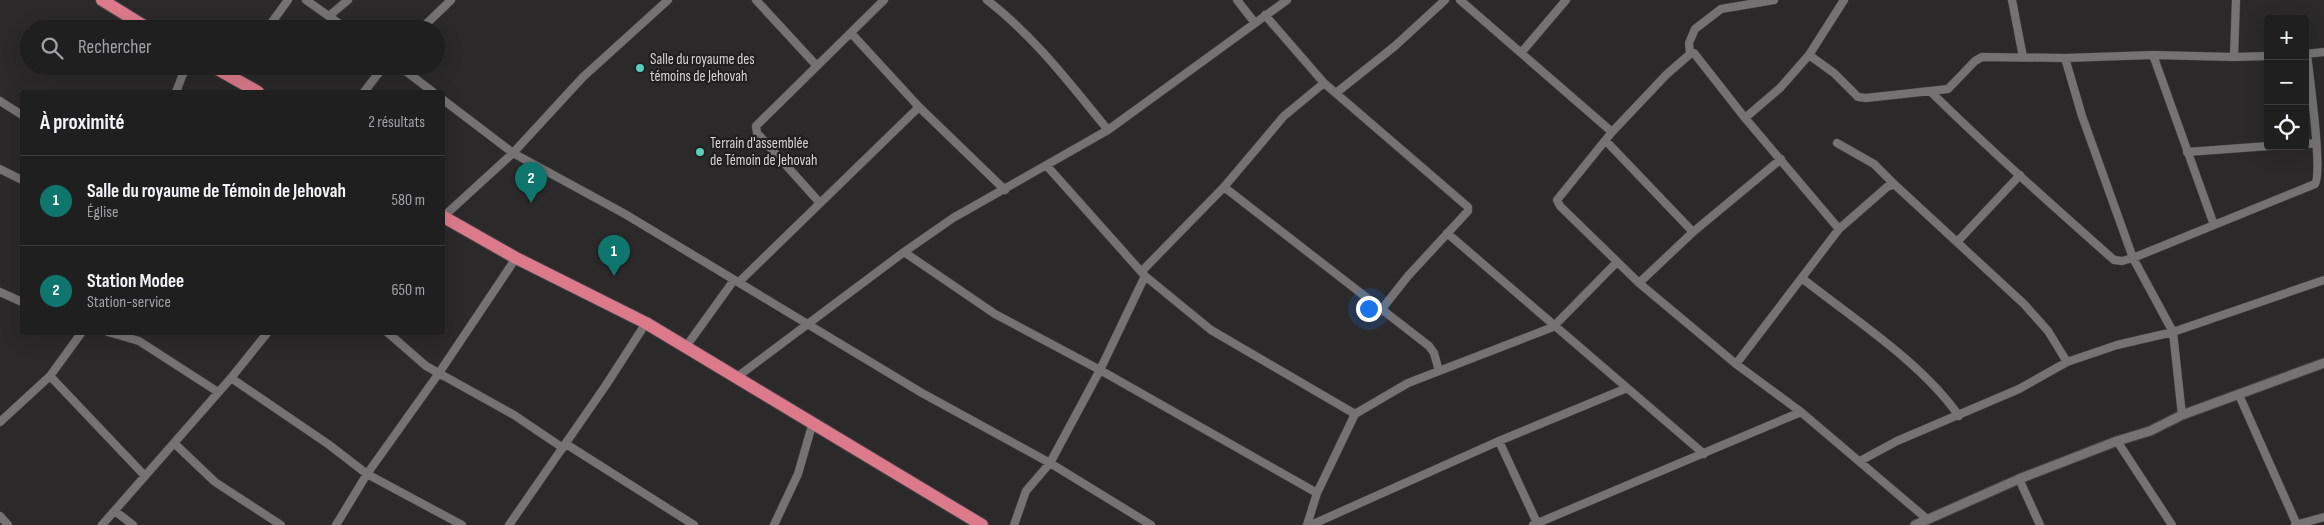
<!DOCTYPE html>
<html lang="fr">
<meta charset="utf-8">
<style>
body{margin:0;font-family:"Sofia Sans Condensed",sans-serif;background:#2d2c2d;color:#f1f3f6}
.controls{position:absolute;right:15px;top:15px;display:grid;overflow:hidden;border-radius:5px;box-shadow:0 5px 20px #0002}
.controls button{width:45px;height:45px;display:grid;place-items:center;padding:0;border:0;border-bottom:1px solid #3d3d3e;background:#201f20;color:#f1f3f6;font:25px sans-serif}
.you{position:absolute;left:1368px;top:308px;width:18px;height:18px;margin:-12px;border:4px solid #fff;border-radius:50%;background:#1a73e8;box-shadow:0 0 0 8px #1a73e833}
.badge{display:grid;place-items:center;width:32px;height:32px;border-radius:50%;background:#0f766e;color:#fff;font-size:16px;font-weight:700}
.pin{position:absolute;translate:-50% -41px;filter:drop-shadow(0 1px 2px #0008)}
.pin::after{content:'';position:absolute;top:26px;width:18px;height:15px;background:inherit;clip-path:polygon(0 0,100% 0,50% 100%)}
.list{margin:0;padding:0;list-style:none}
h2{display:flex;justify-content:space-between;align-items:center;height:65px;margin:0;padding:0 20px;font-size:21px}
h2 small{font-size:16px;font-weight:400;color:#a2a2a5}
.list li{display:grid;grid-template-columns:32px 1fr auto;gap:15px;align-items:center;box-sizing:border-box;height:90px;padding:0 20px;border-top:1px solid #3d3d3e}
.list b{display:block;font-size:19px;white-space:nowrap}
.list p{margin:0;font-size:16px;white-space:nowrap;color:#a2a2a5}
.list em{font-size:16px;font-style:normal;color:#a2a2a5}
.icon{flex:none;width:28px;height:28px;fill:none;stroke:currentColor;stroke-width:2;stroke-linecap:round;stroke-linejoin:round}
.map{position:relative;flex:none;width:2324px;height:525px;overflow:hidden}
.search{position:absolute;background:#201f20;box-shadow:0 5px 20px #0002;left:20px;top:20px;width:425px;height:55px;display:flex;align-items:center;gap:12px;box-sizing:border-box;padding:0 18px;border-radius:28px;color:#a2a2a5;font-size:19px}
.panel{position:absolute;background:#201f20;box-shadow:0 5px 20px #0002;left:20px;top:90px;width:425px;height:245px;border-radius:5px}
.map>svg:first-child{display:block}
</style>
<div class="map">
<svg width="2324" height="525" viewBox="0 0 2324 525">
<rect width="100%" height="100%" fill="#2b292a"/>
<g fill="none" stroke-linecap="round" stroke-linejoin="round">
<defs>
<path id="minor" d="M306 0 347 29
M756 0 816 65
M987 0C1035 37 1070 84 1108 130
M1237 0 1255 23
M1460 0 1612 132
M2012 0 2023 57
M1265 15 1324 83 1468 207V211L1408 276 1381 310
M329 16 348 0
M267 29 288 0
M421 29 451 0
M851 33 919 107 1005 190
M1521 53 1566 0
M1690 54 1689 43 1695 29 1721 9 1774 0
M2305 54 2324 52
M1809 55 1834 73 1858 97 1866 98 1948 89 1975 61 1982 57 2065 58 2153 55 2214 225
M2153 55 2234 57 2268 56
M2234 57 2236 0
M2065 58 2082 116 2133 258 2173 332 2182 415
M399 66 433 92
M232 77 240 66
M176 92 186 66
M364 92 384 66
M1931 92C1990 150 2052 205 2114 260L2122 261 2133 258 2315 184C2323 172 2309 74 2307 54
M1336 93 1395 46 1445 0
M442 99 513 153 625 214 922 393 1050 463 1151 525
M0 101 22 115
M1745 118 1780 88 1809 55 1844 0
M1606 141 1693 232
M1837 143 1874 164 1894 184
M2305 144 2316 143
M2187 152 2269 146
M1047 166 1145 276 1211 330 1355 414
M0 169 22 180
M1224 187 1429 346 1434 353 1439 371
M820 203 757 133 756 126 884 0
M443 217 513 153 583 77 668 0
M1839 229 1745 118 1694 53 1690 54 1667 74 1612 132 1557 200 1560 206 1639 283 1736 364 1801 412 1927 519
M1447 233 1704 454
M1957 242 2020 175
M904 252 995 314 1100 370 1317 493
M1142 271 1224 187 1284 116 1324 83
M1803 279C1855 320 1921 362 1959 416
M739 282 919 107
M1639 283 1693 232 1781 159
M0 292 22 302
M108 332 139 341 218 392
M387 332 426 366 514 415 563 448
M685 348 734 280
M1736 364 1839 229 1887 187 1894 184 2024 304 2048 331 2067 362
M50 376 145 476
M737 377 904 252 953 218 1108 130 1287 0
M231 378 328 444 367 474 462 525
M2239 395 2297 525
M0 422 50 376 82 332
M1499 441 1538 525
M2117 441 2172 525
M174 443 215 482 281 525
M566 444 694 525
M1860 461 1897 441 2019 389 2067 362 2117 345 2173 332 2324 280
M2019 479 2040 525
M115 511 133 525
M0 516 8 525
M102 525 231 378 268 332
M336 525 367 474 439 373 516 258
M509 525 606 385 646 323
M774 525 798 474 813 422
M1014 525 1026 491 1050 463 1100 370 1145 276
M1307 525 1317 493 1355 414 1408 383 1553 327 1617 262
M1311 525 1499 441 1627 388
M1533 525 1801 412
M2295 525 2324 517"/>
<path id="tertiary" d="M1915 525 2019 479 2117 441 2150 431 2182 415 2324 363"/>
<path id="trunk" d="M102 0 149 29
M212 66 258 92
M442 216 516 258 646 323 982 525"/>
</defs>
<use href="#minor" stroke="#464446" stroke-width="9"/>
<use href="#tertiary" stroke="#464446" stroke-width="11"/>
<use href="#trunk" stroke="#464446" stroke-width="14"/>
<use href="#minor" stroke="#757274" stroke-width="8"/>
<use href="#tertiary" stroke="#757274" stroke-width="9"/>
<use href="#trunk" stroke="#dc798a" stroke-width="12"/>
</g>
<g fill="#58cec0" stroke="#211f20" stroke-width="2">
<circle cx="640" cy="68" r="5"/>
<circle cx="700" cy="152" r="5"/>
</g>
<g text-anchor="middle" stroke-width="4.5" stroke-linejoin="round" paint-order="stroke">
<g font-size="15" fill="#d6d5d6" stroke="#211f20" text-anchor="start">
<text x="650" y="64">Salle du royaume des<tspan x="650" dy="17">témoins de Jehovah</tspan></text>
<text x="710" y="148">Terrain d'assemblée<tspan x="710" dy="17">de Témoin de Jehovah</tspan></text>
</g>
</g>
</svg>
<div class="controls">
<button>+</button>
<button>−</button>
<button><svg class="icon" aria-label="locate" viewBox="0 0 24 24"><circle cx="12" cy="12" r="6"/><path d="M12 2v4M12 18v4M2 12h4M18 12h4"/></svg></button>
</div>
<div class="you"></div>
<div class="pin badge" style="left:614px;top:276px">1</div>
<div class="pin badge" style="left:531px;top:203px">2</div>
<div class="search"><svg class="icon" aria-label="search" viewBox="0 0 24 24"><circle cx="10" cy="10" r="6"/><path d="M15 15l6 6"/></svg>Rechercher</div>
<section class="panel">
<h2>À proximité<small>2 résultats</small></h2>
<ul class="list">
<li><span class="badge">1</span><div><b>Salle du royaume de Témoin de Jehovah</b><p>Église</p></div><em>580 m</em></li>
<li><span class="badge">2</span><div><b>Station Modee</b><p>Station-service</p></div><em>650 m</em></li>
</ul>
</section>
</div>
